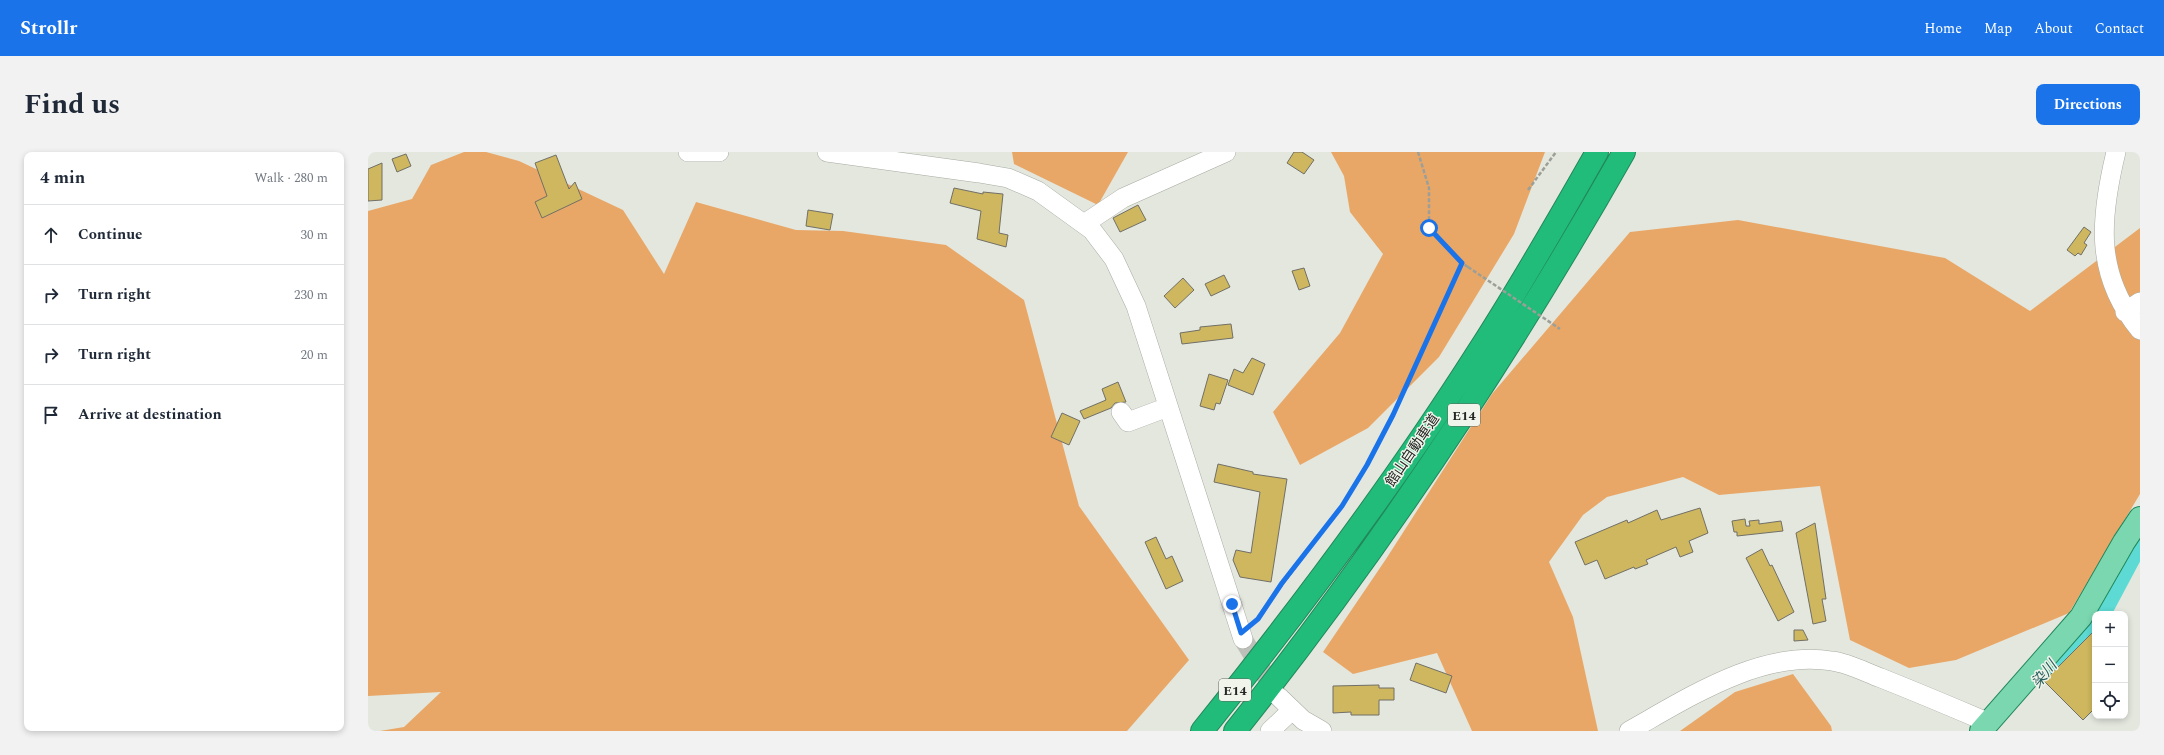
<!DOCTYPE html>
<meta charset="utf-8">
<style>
body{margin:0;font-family:Spectral,"Noto Sans JP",serif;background:#f2f2f3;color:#1f2937}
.controls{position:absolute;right:12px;bottom:12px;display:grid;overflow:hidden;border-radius:8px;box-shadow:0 2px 6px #0003}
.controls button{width:36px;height:36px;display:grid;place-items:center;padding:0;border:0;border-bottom:1px solid #e0e1e3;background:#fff;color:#1f2937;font:20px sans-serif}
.stop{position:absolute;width:12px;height:12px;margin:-9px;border:3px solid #1a73e8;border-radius:50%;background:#fff}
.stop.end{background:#1a73e8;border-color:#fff;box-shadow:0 1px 4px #0008}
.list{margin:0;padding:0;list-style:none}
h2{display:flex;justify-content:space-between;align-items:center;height:52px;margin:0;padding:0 16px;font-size:17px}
h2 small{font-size:13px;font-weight:400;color:#747a83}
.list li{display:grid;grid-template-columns:26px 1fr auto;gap:12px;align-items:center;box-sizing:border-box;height:60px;padding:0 16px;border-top:1px solid #e0e1e3}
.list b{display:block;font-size:15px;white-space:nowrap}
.list em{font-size:13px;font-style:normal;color:#747a83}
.icon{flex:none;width:22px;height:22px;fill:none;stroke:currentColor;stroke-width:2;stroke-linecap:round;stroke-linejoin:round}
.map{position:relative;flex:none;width:1772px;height:579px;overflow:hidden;border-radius:8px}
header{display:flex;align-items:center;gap:24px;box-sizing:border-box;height:56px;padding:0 20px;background:#1a73e8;color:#fff}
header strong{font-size:19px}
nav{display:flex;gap:22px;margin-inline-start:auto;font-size:14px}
.intro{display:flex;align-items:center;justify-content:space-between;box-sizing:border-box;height:96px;padding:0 24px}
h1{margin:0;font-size:28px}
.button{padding:10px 18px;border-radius:8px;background:#1a73e8;color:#fff;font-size:14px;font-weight:700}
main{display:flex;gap:24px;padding:0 24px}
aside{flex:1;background:#fff;border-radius:8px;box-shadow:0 2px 6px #0003}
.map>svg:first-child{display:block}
</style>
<header>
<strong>Strollr</strong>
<nav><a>Home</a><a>Map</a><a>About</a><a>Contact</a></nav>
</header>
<div class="intro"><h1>Find us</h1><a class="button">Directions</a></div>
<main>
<aside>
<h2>4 min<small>Walk · 280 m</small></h2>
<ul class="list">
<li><svg class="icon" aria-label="ahead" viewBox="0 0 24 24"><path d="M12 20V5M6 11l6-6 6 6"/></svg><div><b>Continue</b></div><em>30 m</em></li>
<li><svg class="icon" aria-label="right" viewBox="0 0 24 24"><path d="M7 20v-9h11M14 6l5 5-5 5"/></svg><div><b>Turn right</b></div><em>230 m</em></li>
<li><svg class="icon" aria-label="right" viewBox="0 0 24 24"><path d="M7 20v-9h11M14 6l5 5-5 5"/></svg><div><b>Turn right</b></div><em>20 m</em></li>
<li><svg class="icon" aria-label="arrive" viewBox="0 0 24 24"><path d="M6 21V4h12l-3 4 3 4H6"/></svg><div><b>Arrive at destination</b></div></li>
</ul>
</aside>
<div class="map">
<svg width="1772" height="579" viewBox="0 0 1772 579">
<rect width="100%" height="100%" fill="#e3e7de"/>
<path fill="#e9a767" d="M96 0H118L151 9 255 58 296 122 328 50 428 78 475 79 578 93 656 148 711 354 821 508 759 579H12L36 575 73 540 0 544V59L44 47 63 13Z
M644 0H760L730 53 646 12Z
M963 0H1177L1146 82 1071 205 1000 276 932 313 905 260 972 181 1015 102 982 60 976 24Z
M1370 68 1577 106 1662 159 1772 76V342L1701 461 1588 508 1541 516 1482 488 1452 334 1351 343 1315 325 1239 345 1215 363 1181 410 1205 465 1230 579H1104L1069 501 985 522 955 500 1018 407 1124 242 1262 80Z
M1425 522 1463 574 1464 579H1312L1367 540Z"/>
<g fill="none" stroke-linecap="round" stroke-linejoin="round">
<path stroke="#5cdad3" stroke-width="23" d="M1731 462 1771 387
M1682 514 1695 499 1723 477 1727 469"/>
</g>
<path fill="#ceb75e" stroke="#716f67" d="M926 0H934L946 8 936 22 919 11Z
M38 2 43 14 29 20 24 7Z
M188 3 201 37 207 30 214 47 174 66 167 50 179 44 167 11Z
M14 11V48L0 49V17Z
M586 36 615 42V40L635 42 631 81 640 83 638 95 609 87 613 59 582 51Z
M770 53 778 68 752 80 745 66Z
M440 58 465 62 462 78 438 74Z
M1716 75 1723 80 1716 91 1719 93 1713 103 1710 101 1707 104 1699 98Z
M936 116 942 134 931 138 924 119Z
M856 123 862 135 843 144 837 132Z
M815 126 826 138 807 156 796 144Z
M863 172 865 186 814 192 812 181 832 178V175Z
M884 206 897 212 885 243 860 233 866 217 875 221Z
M841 222 860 228 852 252 848 251 846 258 832 254Z
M750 230 758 250 747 251 743 256 716 267 712 259 738 248 734 237Z
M694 261 712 269 701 293 683 285Z
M850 312 885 320V322L919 327 903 430 872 425 865 408 868 398 883 401 892 340 846 330Z
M1332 356 1340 381 1321 389 1325 400 1312 405 1308 395 1278 408 1280 412 1267 417 1266 415 1237 427 1229 408 1217 413 1207 390 1259 368 1260 371 1289 358 1293 368Z
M1377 367 1378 374H1382L1381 369 1391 368V372L1413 369 1415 379 1369 384V380H1366L1364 369Z
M1447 371 1458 447H1454L1458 469 1445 472 1428 381Z
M788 385 798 407 804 404 815 429 798 437 777 390Z
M1394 397 1402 414 1404 413 1426 460 1410 469 1378 406Z
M1426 478H1435L1440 488 1426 489Z
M1727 478V556L1715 568 1676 529Z
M1048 511 1084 524 1078 541 1042 528Z
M1011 533V536H1026V548H1011V563H983V560L965 561V534Z"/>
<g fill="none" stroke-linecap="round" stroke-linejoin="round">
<path stroke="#bdc0b9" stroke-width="19" stroke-dasharray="19 10" stroke-linecap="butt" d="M875 487 910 544"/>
<defs>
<path id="minor" d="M320 0H351
M459 0 611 21 640 26 670 39 724 78 746 107 768 154 875 487
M1748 0C1732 66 1726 122 1772 178
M716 72 755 46 858 0
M1757 160 1772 150
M753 260 760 270 800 255
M911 545 935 568 954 579
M902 579 923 559
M1261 579C1320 546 1394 497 1464 509 1480 511 1497 520 1513 526 1548 540 1584 555 1619 570"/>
<path id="major" d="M1613 579 1713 465 1756 390 1772 366"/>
<path id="highway" d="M834 579C932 457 1026 332 1110 200 1152 135 1191 67 1229 0
M867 579C1012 397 1141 203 1256 0"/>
</defs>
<use href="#minor" stroke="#a7aba2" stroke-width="20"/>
<use href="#major" stroke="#22885c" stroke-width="24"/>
<use href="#highway" stroke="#22885c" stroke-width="24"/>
<path stroke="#9c9f98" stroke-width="2.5" stroke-dasharray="4 2" stroke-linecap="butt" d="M1050 0 1061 36V76L1094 111
M1160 38 1188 0
M886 470 974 354 999 313 1025 263 1094 111 1100 115"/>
<use href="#minor" stroke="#fff" stroke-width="19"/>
<use href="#major" stroke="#7ad7af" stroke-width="22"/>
<use href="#highway" stroke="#21bc7a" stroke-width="22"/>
<path stroke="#9c9f98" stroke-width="2.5" stroke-dasharray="4 2" stroke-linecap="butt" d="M1100 115 1192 177"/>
</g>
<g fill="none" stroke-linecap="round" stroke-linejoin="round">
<path stroke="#1a73e8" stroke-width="5" d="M864 452 873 481 890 467 914 431 974 354 999 313 1025 263 1094 111 1061 76"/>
</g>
<g text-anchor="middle" stroke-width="3" stroke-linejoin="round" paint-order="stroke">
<g fill="#f0f4eb" stroke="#61645f" stroke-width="1">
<rect x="1080" y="252" width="32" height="22" rx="3"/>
<rect x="851" y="527" width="32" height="22" rx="3"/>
</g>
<g font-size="13" font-weight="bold" fill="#242623">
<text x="1096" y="268">E14</text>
<text x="867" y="543">E14</text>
</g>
<g font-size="14" fill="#242623" stroke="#f0f4eb">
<text transform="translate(1044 298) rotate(-56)" y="5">館山自動車道</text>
</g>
<g font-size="15" font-style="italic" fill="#295f5c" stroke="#f0f4eb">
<text transform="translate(1676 522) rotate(-50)" y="5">染川</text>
</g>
</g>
</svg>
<div class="controls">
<button>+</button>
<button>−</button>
<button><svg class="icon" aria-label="locate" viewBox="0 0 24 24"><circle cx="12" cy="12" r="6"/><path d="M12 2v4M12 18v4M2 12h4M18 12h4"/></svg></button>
</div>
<div class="stop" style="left:1061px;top:76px"></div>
<div class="stop end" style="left:864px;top:452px"></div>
</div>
</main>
